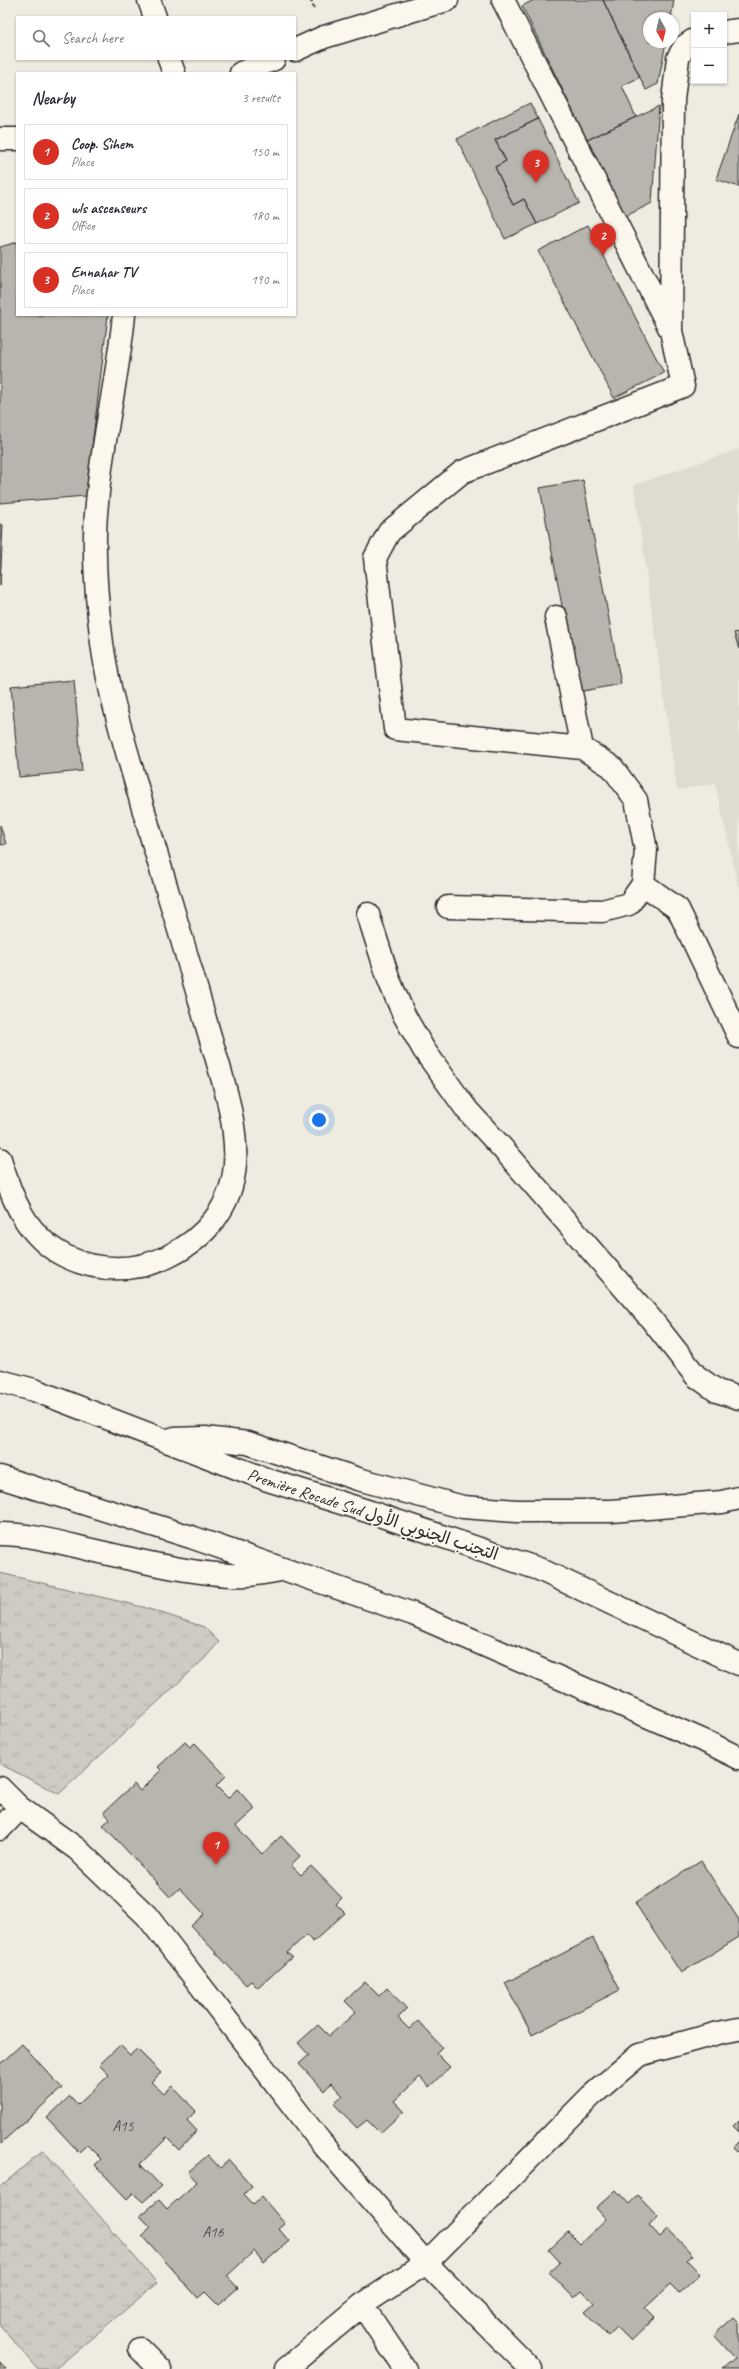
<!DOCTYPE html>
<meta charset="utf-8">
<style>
body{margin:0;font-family:Caveat,"Playpen Sans Arabic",sans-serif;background:#f2f2f3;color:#2b2b33}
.controls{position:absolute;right:12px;top:12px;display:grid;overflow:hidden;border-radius:0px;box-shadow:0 1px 3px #0004}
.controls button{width:36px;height:36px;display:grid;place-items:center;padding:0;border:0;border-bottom:1px solid #e1e1e2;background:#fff;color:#2b2b33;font:20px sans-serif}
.compass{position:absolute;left:643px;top:12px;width:36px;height:36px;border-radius:50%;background:#fff;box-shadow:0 1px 3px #0004;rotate:172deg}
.you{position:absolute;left:319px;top:1120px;width:14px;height:14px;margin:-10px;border:3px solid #fff;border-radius:50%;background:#1a73e8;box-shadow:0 0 0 6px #1a73e833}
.badge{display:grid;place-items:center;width:26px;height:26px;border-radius:50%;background:#d93025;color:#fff;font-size:13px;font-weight:700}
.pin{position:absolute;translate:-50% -33px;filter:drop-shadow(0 1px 2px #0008)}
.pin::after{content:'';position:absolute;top:21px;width:14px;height:12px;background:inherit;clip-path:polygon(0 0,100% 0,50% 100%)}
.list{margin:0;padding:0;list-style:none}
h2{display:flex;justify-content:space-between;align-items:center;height:52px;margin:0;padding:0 16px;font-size:17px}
h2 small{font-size:13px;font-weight:400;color:#7c7c81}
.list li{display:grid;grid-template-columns:26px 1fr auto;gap:12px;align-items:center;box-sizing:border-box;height:56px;margin:0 8px 8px;padding:0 8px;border:1px solid #e1e1e2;border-radius:0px}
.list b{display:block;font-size:15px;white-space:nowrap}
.list p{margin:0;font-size:13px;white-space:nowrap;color:#7c7c81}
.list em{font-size:13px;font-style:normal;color:#7c7c81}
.icon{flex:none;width:22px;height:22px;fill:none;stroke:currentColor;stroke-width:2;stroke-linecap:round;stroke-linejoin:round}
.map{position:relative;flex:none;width:739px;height:2369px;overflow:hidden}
.search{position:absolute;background:#fff;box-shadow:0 1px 3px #0004;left:16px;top:16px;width:280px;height:44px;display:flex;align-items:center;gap:10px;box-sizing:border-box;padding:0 14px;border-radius:0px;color:#7c7c81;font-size:15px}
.panel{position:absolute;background:#fff;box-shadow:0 1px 3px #0004;left:16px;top:72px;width:280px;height:244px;border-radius:0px}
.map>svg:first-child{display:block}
</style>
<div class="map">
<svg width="739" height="2369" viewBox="0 0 739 2369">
<defs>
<pattern id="grass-tufts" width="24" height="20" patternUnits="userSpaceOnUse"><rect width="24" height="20" fill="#cecbc2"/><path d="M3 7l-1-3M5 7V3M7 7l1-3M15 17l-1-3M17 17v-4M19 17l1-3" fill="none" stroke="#b1aea7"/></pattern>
</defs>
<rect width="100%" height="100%" fill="#eeebe0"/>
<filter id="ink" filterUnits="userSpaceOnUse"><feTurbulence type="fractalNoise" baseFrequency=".025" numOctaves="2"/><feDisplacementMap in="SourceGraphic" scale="8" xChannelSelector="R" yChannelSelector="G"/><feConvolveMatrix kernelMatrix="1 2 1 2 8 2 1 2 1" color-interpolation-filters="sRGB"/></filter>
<g filter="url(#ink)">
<path fill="#dedbd1" d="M739 449V889L715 783 677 790 634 485Z"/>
<path fill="url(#grass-tufts)" stroke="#7c7b76" d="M0 1573 143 1607 204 1627 219 1642 204 1659 59 1794 0 1764Z
M43 2150 157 2283 55 2369H37L0 2325V2187Z"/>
<path fill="#b8b5ae" stroke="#2b2b2b" d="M534 0H603L640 77 622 86 636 117 587 140 522 6Z
M603 0H674L671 18H649V42H666L658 84 646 90Z
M530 103 538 119 495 140 506 161 495 167 513 205 524 199 537 224 505 239 457 139Z
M659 106 652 203 624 217 587 140Z
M739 114V187L716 179Z
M538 119 579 203 537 224 524 199 513 205 495 167 506 161 495 140Z
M588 225 664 373 614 398 538 251Z
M17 242V315H108L86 496 0 503V247Z
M583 480 621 684 578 692 540 488Z
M0 524 3 525 0 586Z
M739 632V649L734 633Z
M74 680 82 771 19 777 11 686Z
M0 825 6 844 0 845Z
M185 1742 190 1747 195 1743 226 1776 216 1786 228 1798 237 1789 255 1809 236 1826 262 1854 281 1836 300 1856 291 1865 301 1875 311 1866 342 1898 336 1904 345 1913 313 1942 306 1935 287 1953 292 1957 258 1988 251 1981 246 1985 191 1926 204 1914 180 1888 170 1897 103 1825 110 1819 104 1812 134 1784 140 1791 161 1770 158 1767Z
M701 1861 739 1920V1937L681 1973 635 1903Z
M593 1938 620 1990 532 2035 505 1983Z
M365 1982 379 1996 387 1988 407 2009 398 2018 409 2029 418 2021 442 2047 436 2053 450 2067 429 2087 420 2077 394 2101 404 2111 380 2133 367 2120 357 2128 334 2104 343 2096 331 2083 324 2091 299 2064 309 2055 298 2043 318 2025 329 2036 356 2012 345 2001Z
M22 2044 62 2088 0 2144V2064Z
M120 2045 130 2055 137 2049 161 2073 151 2082 164 2094 172 2086 196 2111 187 2120 197 2131 179 2150 167 2138 140 2164 161 2186 143 2202 133 2193 127 2199 95 2165 101 2159 87 2145 79 2152 47 2118 70 2096 78 2105 109 2075 99 2065Z
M739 2120V2132L733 2126Z
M739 2141V2153L733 2147Z
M208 2155 220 2168 229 2160 252 2186 244 2194 253 2204 262 2197 285 2224 279 2229 289 2241 264 2263 254 2251 227 2276 238 2288 218 2305 205 2292 198 2298 142 2235 151 2227 140 2216 159 2200 167 2209 197 2182 188 2172Z
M616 2190 629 2204 638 2195 658 2216 649 2225 660 2237 668 2229 693 2255 687 2260 700 2274 679 2294 670 2285 645 2308 655 2318 631 2341 617 2327 608 2336 585 2312 594 2304 582 2291 574 2298 549 2272 560 2262 549 2250 568 2232 580 2244 606 2219 596 2208Z
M734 2317 739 2322V2369H722L735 2358 714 2335Z
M0 2362 6 2369H0Z"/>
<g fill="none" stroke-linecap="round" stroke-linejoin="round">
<defs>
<path id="minor" d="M149 0 155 17
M503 0 670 329
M724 32 739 30
M295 50 324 37 447 0
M169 59 174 73
M241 73 274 59
M0 139H17
M556 617 582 748
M643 884 678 909 739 1037
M448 907 602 911 629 904 643 884 646 850 636 800 612 767 582 748 395 729 375 558 389 532 462 472 683 386 671 331 673 100 678 58 685 46 694 40
M368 914 389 980 404 1015 424 1050 467 1110 503 1149 651 1319 696 1376 717 1391 739 1398
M0 1159C11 1198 27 1238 67 1257 98 1272 136 1272 167 1257 205 1239 232 1207 235 1164 238 1120 219 1068 207 1026 184 944 158 862 135 780 122 735 108 689 102 643 96 597 92 549 97 503 102 440 118 378 124 315
M0 1829 20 1808
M362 2305 405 2369
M140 2349 160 2369
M286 2369 362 2305 426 2263 591 2096 639 2055 722 2032 739 2029"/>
<path id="major" d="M0 1788 20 1808 77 1849 147 1916 320 2141 426 2263 531 2369"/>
<path id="highway" d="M0 1381 34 1390 268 1480 367 1511 539 1569 739 1664
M171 1439 205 1438 248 1443 358 1479 463 1507 517 1511H611L722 1502 739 1498
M0 1477 191 1537 413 1614 711 1744 739 1758
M0 1534C32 1534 65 1544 96 1551 139 1561 205 1577 247 1575 258 1574 270 1572 281 1570"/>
</defs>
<use href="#minor" stroke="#2b2b2b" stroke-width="25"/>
<use href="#major" stroke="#2b2b2b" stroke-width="25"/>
<use href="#highway" stroke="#2b2b2b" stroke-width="25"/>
<path stroke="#2b2b2b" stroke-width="2.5" stroke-dasharray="3 3" stroke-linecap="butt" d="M311 0 314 9"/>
<use href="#minor" stroke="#fbf7ec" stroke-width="22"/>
<use href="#major" stroke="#fbf7ec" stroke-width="22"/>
<use href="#highway" stroke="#fbf7ec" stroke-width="22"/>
</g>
</g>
<g text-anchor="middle" stroke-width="3.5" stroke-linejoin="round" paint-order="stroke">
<g font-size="15" fill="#4e4e4c">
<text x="123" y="2131">A15</text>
<text x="213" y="2237">A16</text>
</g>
<g font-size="17" fill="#2b2b2b" stroke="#fbf7ec">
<text transform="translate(373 1514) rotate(18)" y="6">Première Rocade Sud التجنب الجنوبي الأول</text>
</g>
</g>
</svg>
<div class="controls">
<button>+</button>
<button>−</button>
</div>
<svg class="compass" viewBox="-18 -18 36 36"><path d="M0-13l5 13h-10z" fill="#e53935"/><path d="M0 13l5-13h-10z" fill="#7c7c81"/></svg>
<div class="you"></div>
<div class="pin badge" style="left:216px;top:1865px">1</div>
<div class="pin badge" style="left:603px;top:256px">2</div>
<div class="pin badge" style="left:536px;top:183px">3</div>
<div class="search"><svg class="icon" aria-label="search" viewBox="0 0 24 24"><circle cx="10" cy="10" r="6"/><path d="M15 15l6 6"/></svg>Search here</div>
<section class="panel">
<h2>Nearby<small>3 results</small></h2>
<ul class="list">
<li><span class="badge">1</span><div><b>Coop. Sihem</b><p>Place</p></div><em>150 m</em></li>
<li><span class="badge">2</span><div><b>wls ascenseurs</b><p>Office</p></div><em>180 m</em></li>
<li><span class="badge">3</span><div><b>Ennahar TV</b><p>Place</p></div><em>190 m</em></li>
</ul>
</section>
</div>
